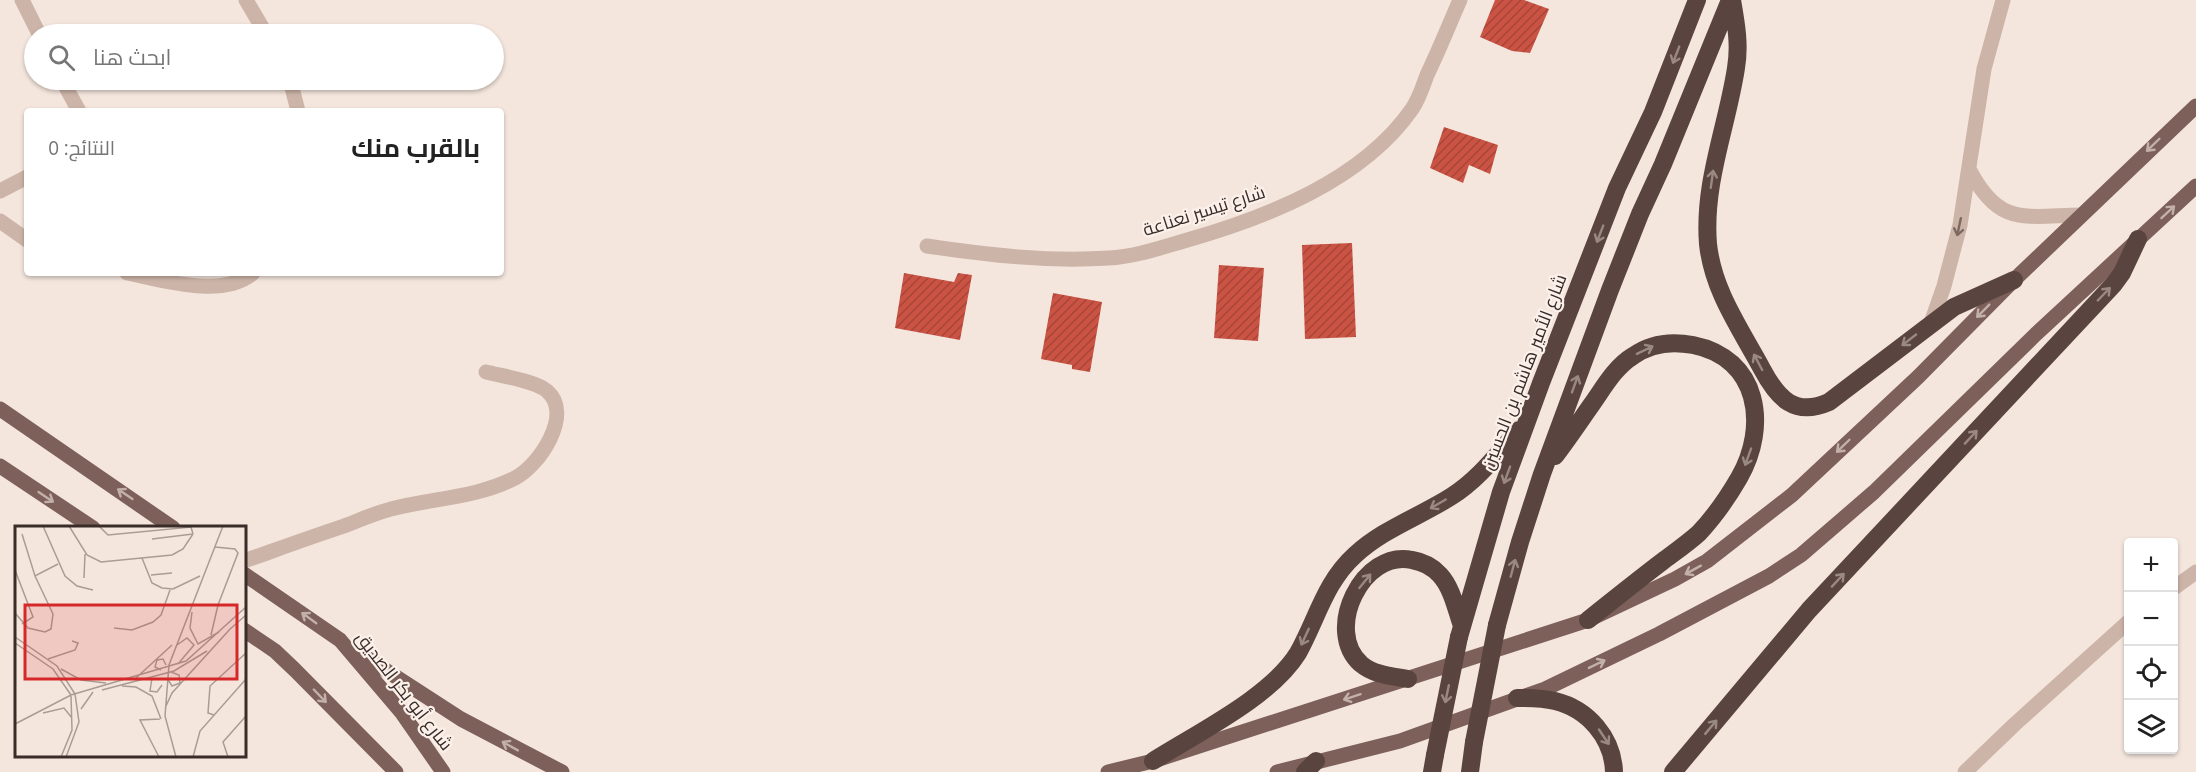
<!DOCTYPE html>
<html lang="ar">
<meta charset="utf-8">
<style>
body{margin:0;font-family:Ubuntu,Cairo,sans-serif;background:#f2f2f2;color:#222;direction:rtl}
.controls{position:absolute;right:18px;bottom:18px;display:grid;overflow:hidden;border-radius:6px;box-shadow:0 2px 4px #0004}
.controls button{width:54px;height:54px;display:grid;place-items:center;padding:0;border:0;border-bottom:2px solid #e0e0e0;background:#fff;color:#222;font:30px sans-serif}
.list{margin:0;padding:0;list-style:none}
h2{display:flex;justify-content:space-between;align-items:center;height:78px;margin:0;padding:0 24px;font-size:26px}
h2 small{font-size:20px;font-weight:400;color:#767676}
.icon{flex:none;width:33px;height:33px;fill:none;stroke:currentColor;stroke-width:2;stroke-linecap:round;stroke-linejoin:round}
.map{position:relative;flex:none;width:2196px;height:772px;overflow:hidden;direction:ltr}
.search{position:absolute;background:#fff;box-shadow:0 2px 4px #0004;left:24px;top:24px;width:480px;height:66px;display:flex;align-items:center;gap:15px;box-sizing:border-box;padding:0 21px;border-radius:33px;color:#767676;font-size:22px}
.panel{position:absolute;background:#fff;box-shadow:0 2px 4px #0004;left:24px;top:108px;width:480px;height:168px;border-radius:6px;direction:rtl}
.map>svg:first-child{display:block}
</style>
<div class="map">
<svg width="2196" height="772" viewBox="0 0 2196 772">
<defs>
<pattern id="building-hatch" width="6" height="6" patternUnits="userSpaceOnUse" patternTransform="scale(1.5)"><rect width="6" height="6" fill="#cb5344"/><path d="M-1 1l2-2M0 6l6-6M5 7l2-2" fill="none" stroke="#a64539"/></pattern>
</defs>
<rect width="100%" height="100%" fill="#f4e6dd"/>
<path fill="url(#building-hatch)" d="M1495 0H1524L1549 9 1530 53 1512 51 1480 37Z
M1444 127 1498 145 1490 174 1469 165 1463 183 1430 168Z
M1352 243 1356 337 1305 339 1302 245Z
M1219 265 1264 268 1258 341 1214 338Z
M904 273 954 282 958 273 972 275 960 340 895 328Z
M1053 293 1102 302 1090 372 1072 369V365L1041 359Z"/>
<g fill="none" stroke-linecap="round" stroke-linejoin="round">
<path stroke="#cdb4a8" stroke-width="15" d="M22 0 39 34
M246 0 266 34
M62 80 79 111
M290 80 298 111
M1969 169C1999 227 2024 216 2081 215
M0 191 27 177
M0 221 27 240
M927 246C988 255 1047 262 1109 258 1133 257 1160 248 1184 241 1265 218 1362 181 1412 109 1419 99 1423 86 1427 75 1439 50 1449 25 1460 0
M127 273C162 280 223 299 253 273
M1931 323 1944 286 1960 225 1984 69 2003 0
M244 561C278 549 311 537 344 526 360 520 375 513 391 509 433 498 476 498 515 478 539 466 574 414 547 391 536 381 502 376 486 372
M2174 588 2196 572
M1965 772 2015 724 2128 622"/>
<path stroke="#7c6059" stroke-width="15" d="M0 409 173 528
M0 466 93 528
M244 574 340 640 402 713 443 772
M244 630 275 651 295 670 396 772
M356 651 461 719 562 772
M1108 772 1153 761 1588 620 1675 579 1707 561 1792 495 1918 377 2014 280 2196 106
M1277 772 1400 741 1545 689 1659 634 1769 576 1801 555 1874 492 2036 334 2196 186"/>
<path stroke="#5a443f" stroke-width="18" d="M1732 0C1736 23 1740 45 1736 68 1727 127 1703 183 1708 244 1713 291 1740 328 1762 369 1778 399 1795 417 1829 402L1954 307 2014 280
M1555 456C1568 439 1580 421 1592 404 1604 387 1615 367 1633 356 1651 343 1672 341 1693 345 1759 358 1769 426 1739 478 1728 497 1714 517 1699 533 1688 543 1675 552 1663 561 1638 580 1613 600 1588 620
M1497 625 1520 542 1542 474 1610 290 1640 214 1663 164 1730 0
M1459 637 1501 492 1541 383 1617 188 1653 112 1697 0
M1408 679C1391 676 1374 675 1361 664 1323 630 1363 549 1412 560 1424 562 1432 566 1440 575 1452 588 1456 609 1462 626
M1517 698C1529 698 1542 698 1555 701 1588 709 1613 738 1614 772
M1153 761C1197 733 1271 697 1298 653 1317 619 1325 582 1355 555 1383 529 1419 517 1452 496 1479 479 1498 453 1519 430
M1305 772 1316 761
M1432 772 1435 755
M1470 772 1474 742
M1673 772 1809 610 2114 284 2122 273 2138 239"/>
<path stroke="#5a443f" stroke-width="18" d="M1474 742 1497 625
M1435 755 1459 637"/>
</g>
<defs><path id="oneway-shaft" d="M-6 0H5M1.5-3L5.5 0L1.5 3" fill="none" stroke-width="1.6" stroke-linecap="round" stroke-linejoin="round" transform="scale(1.5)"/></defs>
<g stroke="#9a8983">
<use href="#oneway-shaft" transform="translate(1676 55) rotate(111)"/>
<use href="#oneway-shaft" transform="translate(1712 179) rotate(-82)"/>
<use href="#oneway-shaft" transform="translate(1600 234) rotate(111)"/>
<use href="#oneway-shaft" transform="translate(2104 294) rotate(-46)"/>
<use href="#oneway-shaft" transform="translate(1909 340) rotate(142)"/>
<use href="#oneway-shaft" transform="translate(1645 350) rotate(-26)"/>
<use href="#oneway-shaft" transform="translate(1758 362) rotate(-118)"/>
<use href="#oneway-shaft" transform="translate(1575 384) rotate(-70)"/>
<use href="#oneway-shaft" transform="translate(1971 437) rotate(-47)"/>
<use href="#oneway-shaft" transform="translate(1748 457) rotate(110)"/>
<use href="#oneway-shaft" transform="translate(1507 475) rotate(110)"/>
<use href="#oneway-shaft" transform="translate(1438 504) rotate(150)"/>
<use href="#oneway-shaft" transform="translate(1513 568) rotate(-75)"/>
<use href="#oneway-shaft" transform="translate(1838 580) rotate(-47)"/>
<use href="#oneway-shaft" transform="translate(1365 581) rotate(-51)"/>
<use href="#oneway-shaft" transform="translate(1305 637) rotate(115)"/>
<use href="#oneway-shaft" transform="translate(1447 694) rotate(102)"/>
<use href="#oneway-shaft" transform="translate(1711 727) rotate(-50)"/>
<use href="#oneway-shaft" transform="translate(1604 737) rotate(56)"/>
</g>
<g stroke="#c2b0a9">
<use href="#oneway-shaft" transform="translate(2153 145) rotate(136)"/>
<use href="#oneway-shaft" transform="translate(2168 212) rotate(-43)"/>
<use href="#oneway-shaft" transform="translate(1983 311) rotate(135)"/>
<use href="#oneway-shaft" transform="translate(1843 446) rotate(136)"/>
<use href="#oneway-shaft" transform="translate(125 494) rotate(-146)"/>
<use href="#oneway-shaft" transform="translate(46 497) rotate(34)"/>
<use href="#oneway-shaft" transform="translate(1693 570) rotate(151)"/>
<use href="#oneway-shaft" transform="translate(309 618) rotate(-144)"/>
<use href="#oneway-shaft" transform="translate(1597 664) rotate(-26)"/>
<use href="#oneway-shaft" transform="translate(320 696) rotate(46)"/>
<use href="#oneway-shaft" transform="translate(1352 697) rotate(162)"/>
<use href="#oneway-shaft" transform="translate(510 746) rotate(-151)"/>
</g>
<use stroke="#7c6962" href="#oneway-shaft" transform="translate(1959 227) rotate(102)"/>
<g text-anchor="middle" stroke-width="4.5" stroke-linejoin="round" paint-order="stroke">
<g font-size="18" fill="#392c29" stroke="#fbf1ea">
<text transform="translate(1204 211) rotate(-18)" y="6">شارع تيسير نعناعة</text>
<text transform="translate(1524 372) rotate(-69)" y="6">شارع الأمير هاشم بن الحسين</text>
<text transform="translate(404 691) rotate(52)" y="6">شارع أبو بكر الصديق</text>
</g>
</g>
<g transform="translate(15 526)">
<rect width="231" height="231" fill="#f4e6dd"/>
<path fill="none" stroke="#a99c95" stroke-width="1.5" d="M28 0 50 50 62 60 78 64M54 0 72 29 86 36 157 29 168 23 178 8M84 0 93 9 176 1 178 8M7 8 20 50 43 38M137 13 178 8M127 32 137 57 147 62 158 63 185 50M0 44 18 91 7 98M136 49 157 47M69 52 70 28M177 86 175 102 183 118 204 106M0 87 13 102 30 106 36 103 38 88 20 50M99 102 117 104 138 96 146 89 155 64M214 104 231 89M196 109 203 79 223 27 220 23 200 21M0 111 42 140 60 168M0 117 38 143 56 169M162 119 172 112 179 119 163 138M33 133 60 124 63 117 57 115M46 143 66 154 91 157M146 144 140 141 142 134 148 133 151 139M121 152 157 119M137 152 135 165 142 166 147 159M152 152 157 160 165 157 164 149 156 146M107 160 121 161 137 170 146 193M87 164 159 145 192 125M151 180 157 167 216 102M66 183 78 166M28 187 49 182 57 192M199 189 193 187 195 160 231 127M0 198 56 169 171 135 231 81M46 231 57 204 56 170M51 231 64 196 60 168M144 231 125 194 145 193M161 231 150 190 154 139 208 0M178 231 185 205 231 153M213 231 208 216 231 190"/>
<path fill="#d62828" fill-opacity="0.15" stroke="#d62828" stroke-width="3" d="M10 79H222V153H10Z"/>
<rect width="231" height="231" fill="none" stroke="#392c29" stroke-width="3"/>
</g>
</svg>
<div class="controls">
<button>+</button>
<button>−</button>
<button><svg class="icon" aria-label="locate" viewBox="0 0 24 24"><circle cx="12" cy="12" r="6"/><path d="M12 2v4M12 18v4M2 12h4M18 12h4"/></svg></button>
<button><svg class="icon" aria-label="layers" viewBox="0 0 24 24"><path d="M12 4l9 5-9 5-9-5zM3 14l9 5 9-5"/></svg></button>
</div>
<div class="search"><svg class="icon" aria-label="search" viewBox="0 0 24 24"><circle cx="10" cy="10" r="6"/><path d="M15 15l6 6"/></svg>ابحث هنا</div>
<section class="panel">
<h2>بالقرب منك<small>النتائج: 0</small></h2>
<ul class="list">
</ul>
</section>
</div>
